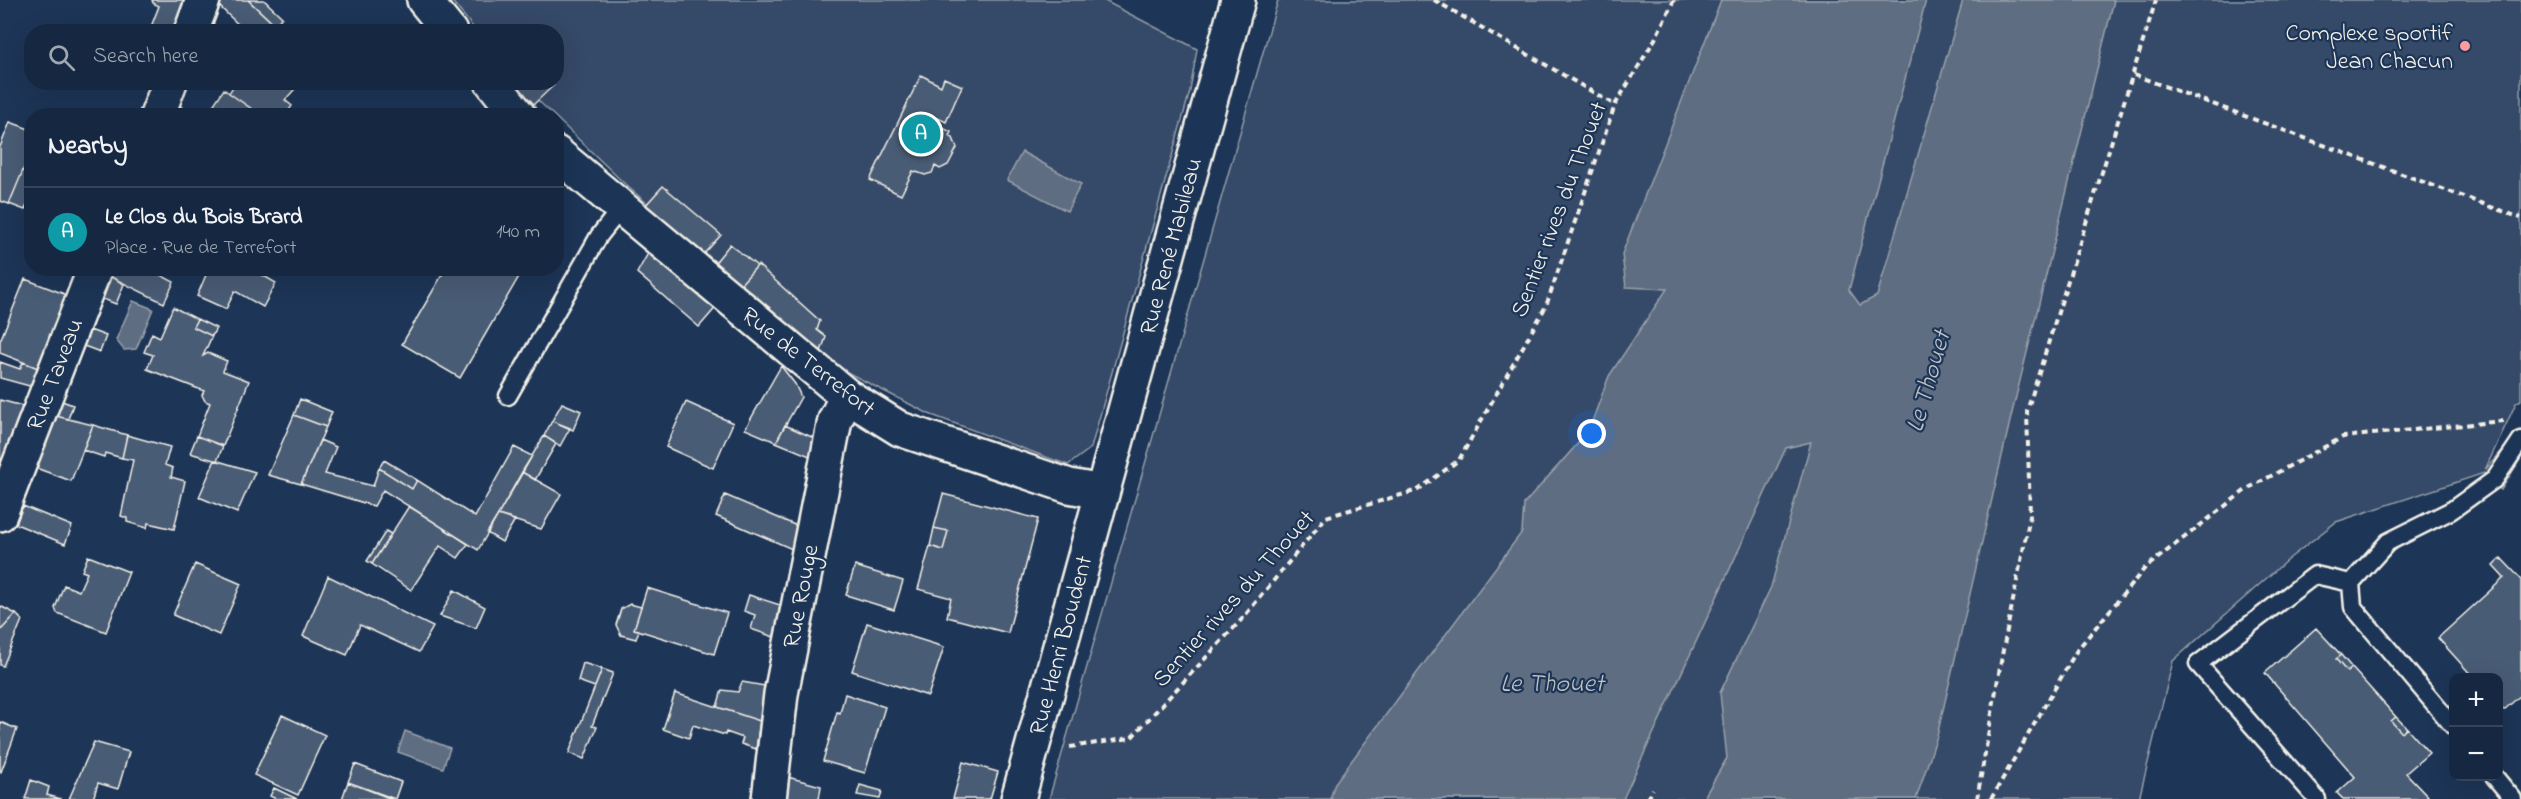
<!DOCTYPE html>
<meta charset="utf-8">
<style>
body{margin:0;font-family:"Indie Flower",sans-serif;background:#1f3048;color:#f1f3f6}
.controls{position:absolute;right:18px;bottom:18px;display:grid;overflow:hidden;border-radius:12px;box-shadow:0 6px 24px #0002}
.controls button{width:54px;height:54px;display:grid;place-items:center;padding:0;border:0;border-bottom:2px solid #35445a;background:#162841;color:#f1f3f6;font:30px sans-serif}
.you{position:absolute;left:1592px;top:434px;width:21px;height:21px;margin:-15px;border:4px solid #fff;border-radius:50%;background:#1a73e8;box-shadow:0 0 0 9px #1a73e833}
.badge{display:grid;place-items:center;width:39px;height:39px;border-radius:50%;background:#8c9099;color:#fff;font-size:20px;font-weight:700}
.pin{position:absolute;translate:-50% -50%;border:3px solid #fff;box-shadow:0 2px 6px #0006}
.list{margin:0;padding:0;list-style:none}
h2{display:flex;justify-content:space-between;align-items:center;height:78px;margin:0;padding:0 24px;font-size:26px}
h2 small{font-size:20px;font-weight:400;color:#9ea6b1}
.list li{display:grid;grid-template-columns:39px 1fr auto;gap:18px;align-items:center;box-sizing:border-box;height:90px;padding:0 24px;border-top:2px solid #35445a}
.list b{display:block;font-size:22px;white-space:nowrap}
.list p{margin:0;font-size:20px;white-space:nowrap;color:#9ea6b1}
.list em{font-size:20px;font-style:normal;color:#9ea6b1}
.icon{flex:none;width:33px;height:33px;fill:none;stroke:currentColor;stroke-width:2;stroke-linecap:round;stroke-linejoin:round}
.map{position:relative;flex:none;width:2521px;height:799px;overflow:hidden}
.search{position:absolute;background:#162841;box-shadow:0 6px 24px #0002;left:24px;top:24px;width:540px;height:66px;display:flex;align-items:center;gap:15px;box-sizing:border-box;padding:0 21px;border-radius:24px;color:#9ea6b1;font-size:22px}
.panel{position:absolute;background:#162841;box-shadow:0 6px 24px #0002;left:24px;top:108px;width:540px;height:168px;border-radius:24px}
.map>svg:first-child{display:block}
</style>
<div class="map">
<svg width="2521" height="799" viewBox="0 0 2521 799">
<rect width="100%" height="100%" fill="#1d3557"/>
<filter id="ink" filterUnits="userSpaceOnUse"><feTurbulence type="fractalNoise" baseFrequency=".0167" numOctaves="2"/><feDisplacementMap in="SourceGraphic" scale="12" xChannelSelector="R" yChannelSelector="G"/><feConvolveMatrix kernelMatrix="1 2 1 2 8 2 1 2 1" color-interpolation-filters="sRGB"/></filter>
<g filter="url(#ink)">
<path fill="#354a67" stroke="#949ea8" stroke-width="1.5" d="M451 0H1103L1197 49 1190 91 1091 448 1068 465 929 414 839 368 627 186 520 83 556 82V32L476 31Z
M1278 0H2521V400L2516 403 2485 470 2521 429V458L2501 490 2484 473 2336 522 2286 561 2173 661 2139 799H1049Z"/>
<path fill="#5e6d82" stroke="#9aa2ab" stroke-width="1.5" d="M1721 0H1926L1849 290 1860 305 1877 296 1963 0H2114L2011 417 1937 736 1916 799H1703L1727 758 1720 693 1771 587 1811 442 1786 448 1623 799H1330L1335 783 1522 532 1524 504 1588 432 1609 376 1667 289 1626 287 1622 254Z
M1022 152 1081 184 1067 211 1007 180Z
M133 301 153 309 136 349 124 350 116 340Z
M405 731 450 748 443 768 398 752Z"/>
<path fill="#485b74" stroke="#f4f1e8" stroke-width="1.5" d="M152 0H191L179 32H149L159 6 153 3Z
M221 0H248L282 32H246L219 6Z
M248 0H264L282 17 275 25Z
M921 75 941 86 944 78 962 86 946 122 938 118 935 124 951 132 949 136 953 138 957 148 948 165 940 169 935 166 932 173 925 175 913 171 901 195 870 180Z
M236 82 261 84 301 82 285 100 292 106 285 116H262L229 93Z
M512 82H552L554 85 534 104Z
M224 89 229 93 262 116H206Z
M179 105 194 116H175Z
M10 122 32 130V171L24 168 9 204 0 201V147Z
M24 168 32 171 27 188 32 193 25 210 9 204Z
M663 186 721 235 702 256 644 207Z
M730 244 757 266 738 287 713 265Z
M651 248 718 305 699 327 637 273Z
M758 265 820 321 817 330 826 337 819 357 738 287Z
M115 268H147L174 282 164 303 111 277Z
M209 268H250L276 283 263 307 235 291 226 309 197 296Z
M446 268H524L460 378 402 344Z
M111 277 124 284 116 304 103 299Z
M25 279 67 295 38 368 0 353V341Z
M173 307 197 319 193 327 212 336 203 356 208 353 227 361 223 371 249 381 223 446 197 436 210 403 205 401 202 395 204 391 147 369 153 355 144 352 152 333 160 337Z
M197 319 216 328 212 336 193 327Z
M90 330 106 336 100 352 84 346Z
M0 362 20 369 23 362 38 368 37 388 0 378Z
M781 366 795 384 801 397 776 442 745 429Z
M300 399 332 412 326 427 294 415Z
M0 400 30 408 0 471Z
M62 401 73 405 68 419 56 416Z
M686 402 733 423 713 468 666 447Z
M562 403 581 411 573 430 552 421Z
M294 415 326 427 301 484 268 475Z
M56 416 93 425 71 481 36 468Z
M552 421 570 428 560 446 544 436Z
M93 425 127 435 122 458 105 453 104 457 83 450Z
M785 425 814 438 812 457 776 442Z
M127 435 170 447 165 465 173 468 171 477 185 481 174 529 148 523 147 528 127 522V518L121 516 133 460 122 458Z
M197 436 223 446 217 461 190 453Z
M544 436 556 444 535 480 522 472Z
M320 440 336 447 325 474 373 486 379 468 412 489 417 480 475 517 514 447 532 456 478 550 383 490 374 506 301 484Z
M215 460 255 472 237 513 199 497Z
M384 460 417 480 412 489 379 468Z
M522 472 561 494 541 529 498 515Z
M943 494 1038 519 1008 633 947 617 951 598 918 589 930 546 943 550 948 531 934 528Z
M725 495 797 526 792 549 716 516Z
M23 506 72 526 65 544 16 524Z
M409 506 468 544 458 558 440 546 411 590 372 564Z
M498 515 515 520 502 542 487 533Z
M934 528 948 531 943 550 930 546Z
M386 531 391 534 372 564 367 561Z
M88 556 129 572 106 632 57 613 55 608 64 585 79 591 87 573 82 571Z
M2501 558 2521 579V695L2504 710 2498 704V678H2474L2438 638 2504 578 2493 566Z
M195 564 241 584 219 635 173 615Z
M855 566 903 581 894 610 846 595Z
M328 576 433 627 419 652 360 625 347 655 303 636Z
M647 588 727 613 714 654 634 629Z
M454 590 485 607 476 628 440 616Z
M749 595 780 605 774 637 751 629 755 615 744 611Z
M630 604 641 607 634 629 639 630 636 639 621 635 616 625 621 609Z
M0 606 16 614 0 631Z
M16 614 22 620 3 666 0 665V631Z
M867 623 944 647 928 696 852 671Z
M2316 628 2341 655 2336 659 2347 672 2352 668 2396 717 2391 721 2402 733 2407 728 2429 753 2406 773 2428 796 2424 799H2343L2337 793 2355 777 2265 673Z
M2341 655 2352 668 2347 672 2336 659Z
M583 663 602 669 595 687 578 681Z
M602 669 613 673 592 726 597 727 584 759 569 753Z
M742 682 765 686 760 721 717 707 722 690 738 692Z
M675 693 760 721 756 749 741 744 743 738 726 732 725 735 693 725 689 738 663 729Z
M845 694 885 707 865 773 823 761 837 712 840 713Z
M282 715 325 735 298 795 254 775Z
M2396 717 2407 728 2402 733 2391 721Z
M0 722 17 729 1 772 0 771Z
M94 742 129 752 118 789 98 783 93 799H69Z
M963 762 998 772 990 799H953Z
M355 764 401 782 395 799 348 782Z
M784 776 821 786 819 799H782Z
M31 780 49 787 47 795 61 799H25Z
M348 782 392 799H342Z
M860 785 882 791 880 799 857 795Z
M274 788 297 799H276L270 796Z"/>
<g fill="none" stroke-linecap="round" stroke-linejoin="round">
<defs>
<path id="service" d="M508 396 599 236 621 208
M2454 727 2353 607 2351 583 2388 542 2452 510 2495 479 2521 440
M2494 776 2513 799
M2317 799 2198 664 2315 575 2351 583"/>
<path id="minor" d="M424 0 450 32
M191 32 203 0
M492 82 519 116
M157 116 170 82
M556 153 847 396 900 429 1069 486 1102 492
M0 514 95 268
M769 799 781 694 835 420 847 396"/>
<path id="secondary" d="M1018 799 1238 0"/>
</defs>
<use href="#service" stroke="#f4f1e8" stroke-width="21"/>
<use href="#minor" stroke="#f4f1e8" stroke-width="38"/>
<use href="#secondary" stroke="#f4f1e8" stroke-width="38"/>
<path stroke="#f4f1e8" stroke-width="4" stroke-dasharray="6 4.5" stroke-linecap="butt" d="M1434 0 1615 105
M2134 75 2521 218
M1070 747 1131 738 1242 619 1326 517 1418 490 1459 460 1546 306 1615 105 1655 39 1674 0
M1648 799 1653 789
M1977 799 2003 650 2030 516 2027 411 2156 0
M1991 799 2077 650 2145 568 2247 489 2343 437 2503 421"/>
<use href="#service" stroke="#1d3557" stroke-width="16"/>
<use href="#minor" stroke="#1d3557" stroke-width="33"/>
<use href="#secondary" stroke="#1d3557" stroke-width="33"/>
</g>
</g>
<circle fill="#ff9aa2" stroke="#1d3557" stroke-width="2" cx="2465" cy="46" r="6"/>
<g text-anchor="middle" stroke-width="4.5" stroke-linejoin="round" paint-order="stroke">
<g font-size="24" fill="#f4f1e8" stroke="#1d3557" text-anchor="end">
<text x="2453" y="40">Complexe sportif<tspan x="2453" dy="28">Jean Chacun</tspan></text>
</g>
<g font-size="24" fill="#f4f1e8" stroke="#1d3557">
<text transform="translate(1558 209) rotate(-69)" y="8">Sentier rives du Thouet</text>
<text transform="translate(1170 246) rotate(-75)" y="8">Rue René Mabileau</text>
<text transform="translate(809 361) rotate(38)" y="8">Rue de Terrefort</text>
<text transform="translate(54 374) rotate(-69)" y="8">Rue Taveau</text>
<text transform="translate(800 596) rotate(-79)" y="8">Rue Rouge</text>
<text transform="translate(1233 598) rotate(-48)" y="8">Sentier rives du Thouet</text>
<text transform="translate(1060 645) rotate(-75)" y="8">Rue Henri Boudent</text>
</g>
<g font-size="26" font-style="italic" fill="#c0c3c4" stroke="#1d3557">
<text transform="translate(1927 381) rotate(-74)" y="9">Le Thouet</text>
<text x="1552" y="691">Le Thouet</text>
</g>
</g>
</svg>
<div class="controls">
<button>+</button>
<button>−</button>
</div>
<div class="you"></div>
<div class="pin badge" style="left:921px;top:134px;background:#0f9aa8">A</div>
<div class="search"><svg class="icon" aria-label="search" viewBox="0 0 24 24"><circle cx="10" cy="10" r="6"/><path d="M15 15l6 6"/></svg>Search here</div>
<section class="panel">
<h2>Nearby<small></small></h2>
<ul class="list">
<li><span class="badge" style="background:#0f9aa8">A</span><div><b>Le Clos du Bois Brard</b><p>Place · Rue de Terrefort</p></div><em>140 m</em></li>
</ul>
</section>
</div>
